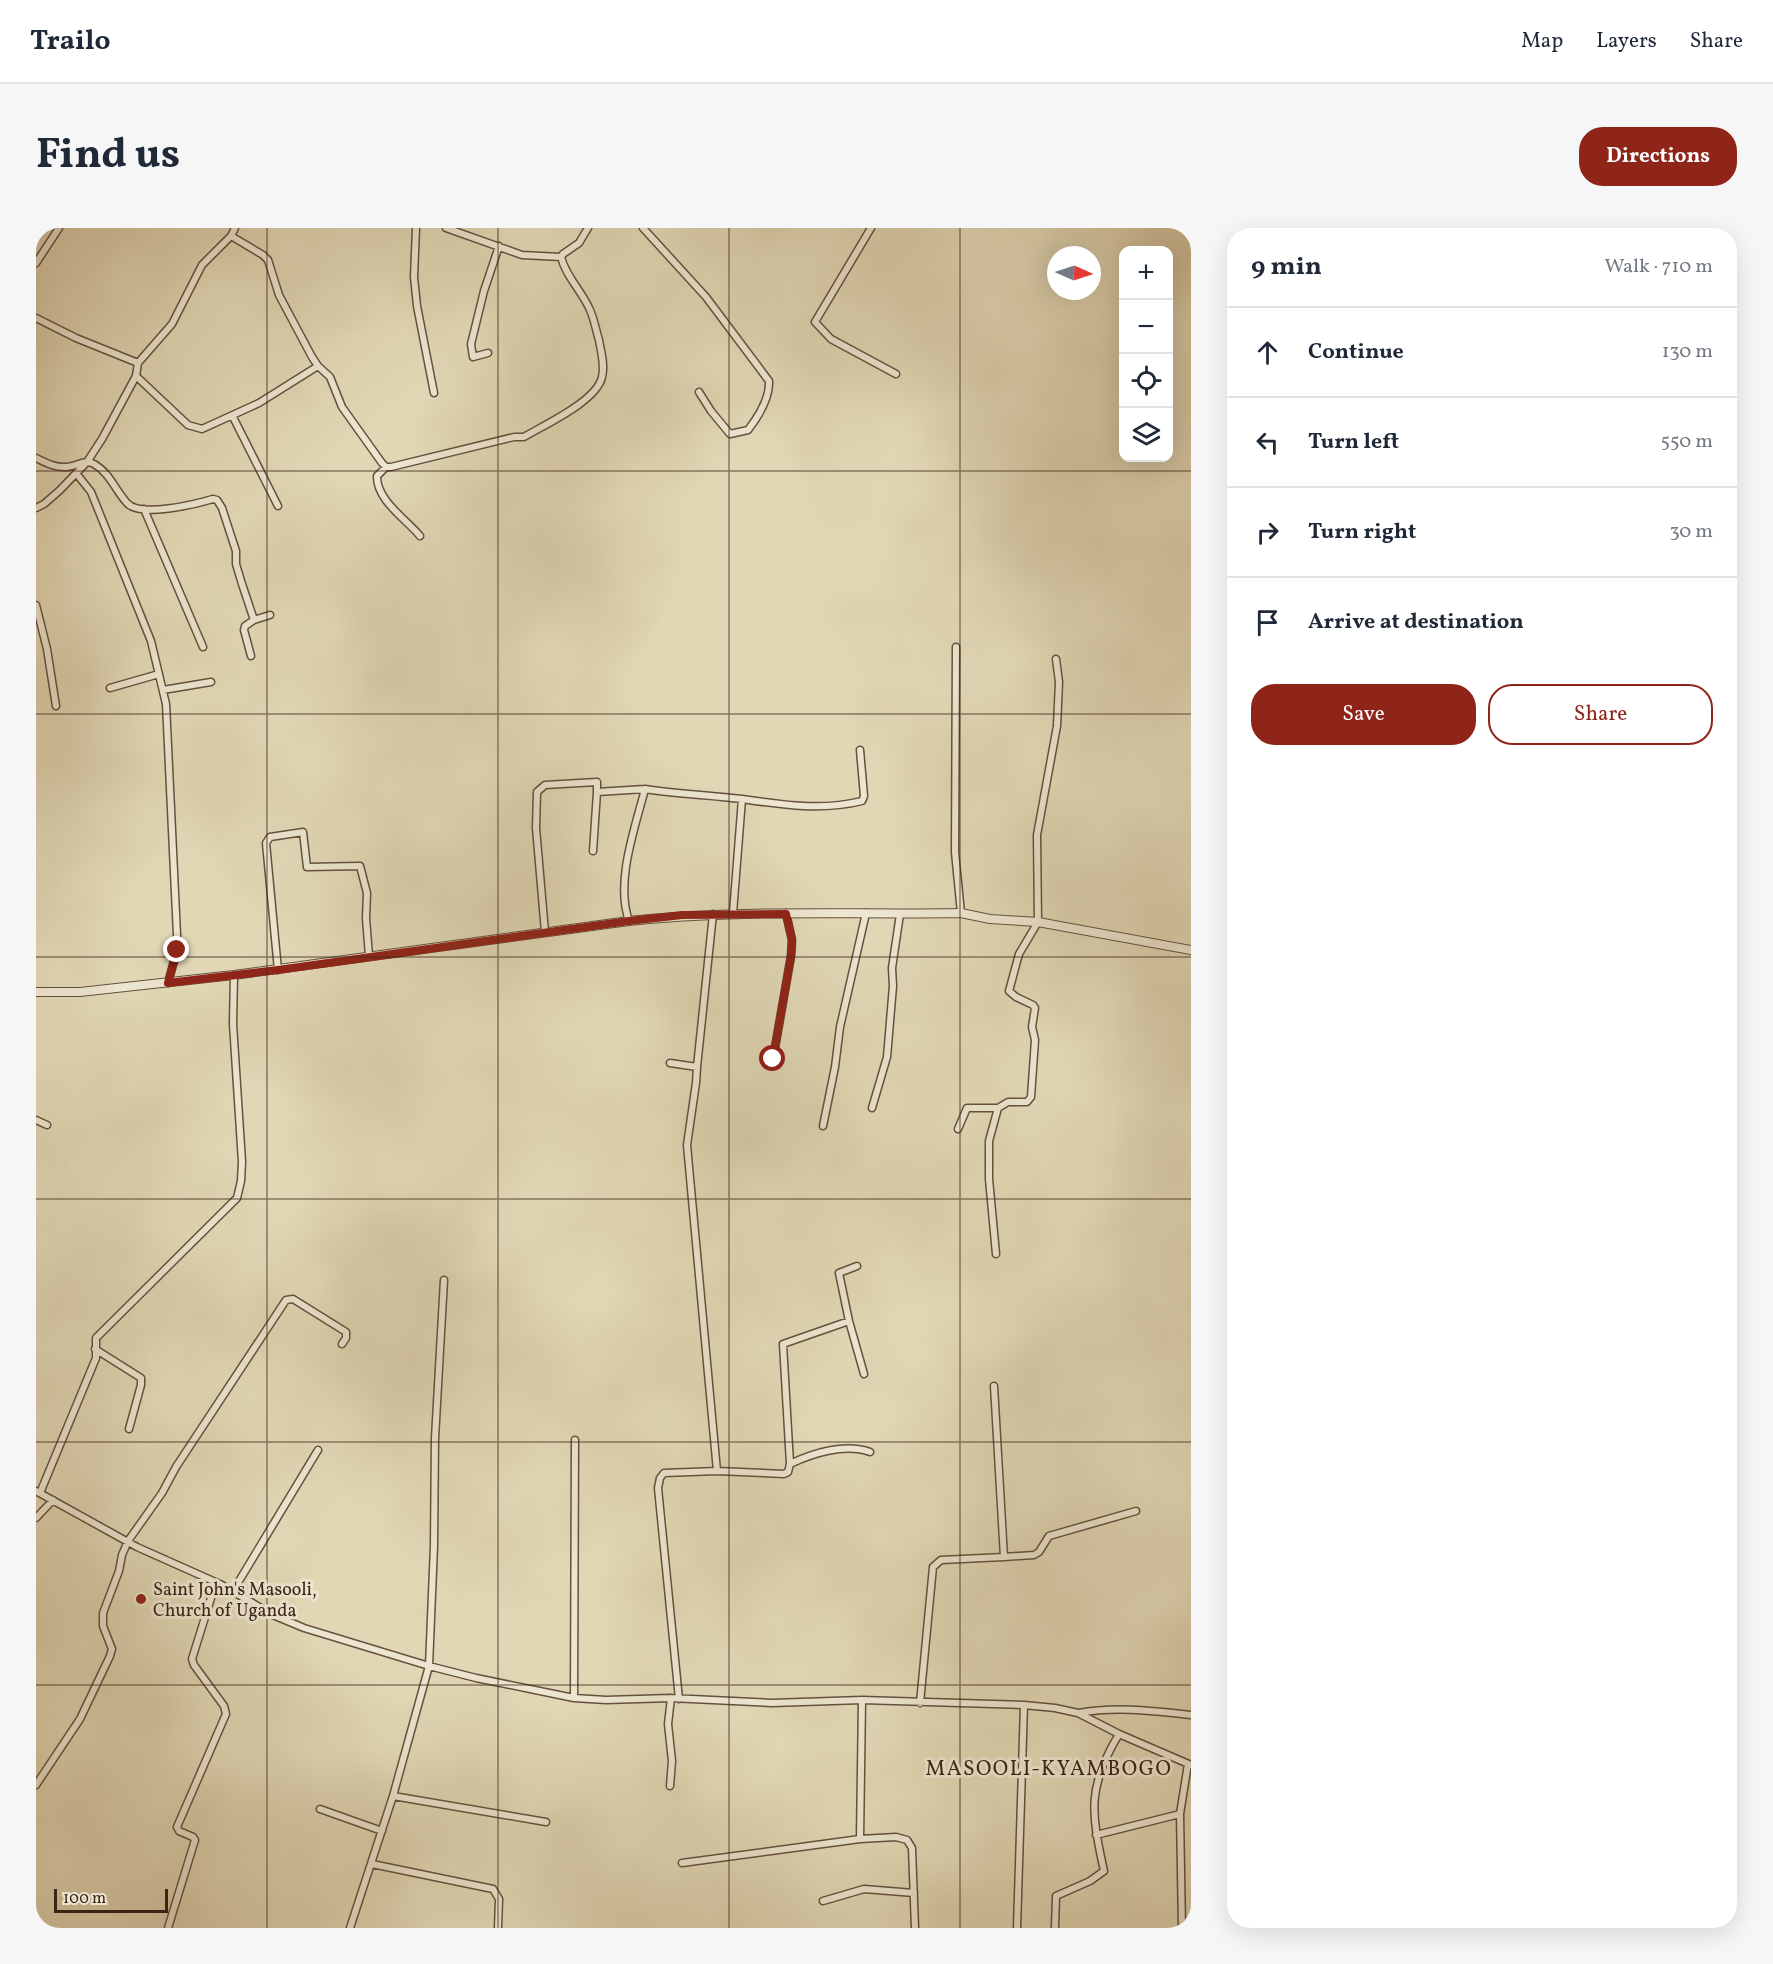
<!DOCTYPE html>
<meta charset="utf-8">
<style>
body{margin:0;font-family:Vollkorn,serif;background:#f6f6f7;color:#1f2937}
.controls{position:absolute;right:18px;top:18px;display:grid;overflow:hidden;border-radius:12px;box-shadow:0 6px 24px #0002}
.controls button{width:54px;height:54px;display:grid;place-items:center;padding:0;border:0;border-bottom:2px solid #e0e1e3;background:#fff;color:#1f2937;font:30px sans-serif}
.compass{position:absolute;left:1011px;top:18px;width:54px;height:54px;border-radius:50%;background:#fff;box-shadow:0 6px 24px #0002;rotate:93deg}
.scale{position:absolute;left:18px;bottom:15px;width:114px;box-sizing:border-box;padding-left:6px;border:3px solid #3b2416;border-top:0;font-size:16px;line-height:21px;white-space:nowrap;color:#3b2416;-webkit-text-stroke:4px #ece5cf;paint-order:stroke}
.stop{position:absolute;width:18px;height:18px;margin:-14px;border:4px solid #8f2418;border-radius:50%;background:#fff}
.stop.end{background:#8f2418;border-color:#fff;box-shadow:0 2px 6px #0008}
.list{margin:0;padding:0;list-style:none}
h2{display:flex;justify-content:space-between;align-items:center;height:78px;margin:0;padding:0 24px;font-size:26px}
h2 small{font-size:20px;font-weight:400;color:#747a83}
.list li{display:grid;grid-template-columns:39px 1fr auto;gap:18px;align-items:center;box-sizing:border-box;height:90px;padding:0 24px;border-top:2px solid #e0e1e3}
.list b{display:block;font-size:22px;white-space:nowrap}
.list em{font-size:20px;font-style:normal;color:#747a83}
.actions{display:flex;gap:12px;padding:18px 24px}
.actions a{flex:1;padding:14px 0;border:2px solid #8f2418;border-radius:24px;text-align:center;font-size:21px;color:#8f2418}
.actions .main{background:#8f2418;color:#fff}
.icon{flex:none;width:33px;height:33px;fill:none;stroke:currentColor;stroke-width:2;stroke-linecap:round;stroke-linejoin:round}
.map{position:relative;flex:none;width:1155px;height:1700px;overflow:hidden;border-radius:24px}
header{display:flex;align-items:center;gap:36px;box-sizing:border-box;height:84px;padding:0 30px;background:#fff;border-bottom:2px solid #e0e1e3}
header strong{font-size:28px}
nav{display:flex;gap:33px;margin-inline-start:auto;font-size:21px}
.intro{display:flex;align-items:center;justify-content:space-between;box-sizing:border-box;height:144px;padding:0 36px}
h1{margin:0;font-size:42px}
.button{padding:15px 27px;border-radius:24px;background:#8f2418;color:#fff;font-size:21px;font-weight:700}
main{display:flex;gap:36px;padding:0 36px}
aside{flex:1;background:#fff;border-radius:24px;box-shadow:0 6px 24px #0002}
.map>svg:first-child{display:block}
</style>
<header>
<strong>Trailo</strong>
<nav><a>Map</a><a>Layers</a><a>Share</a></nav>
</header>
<div class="intro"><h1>Find us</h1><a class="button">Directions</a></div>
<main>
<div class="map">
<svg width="1155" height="1700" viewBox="0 0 1155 1700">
<rect width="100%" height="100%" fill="#e1d7b5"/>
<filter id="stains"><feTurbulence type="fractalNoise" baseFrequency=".00333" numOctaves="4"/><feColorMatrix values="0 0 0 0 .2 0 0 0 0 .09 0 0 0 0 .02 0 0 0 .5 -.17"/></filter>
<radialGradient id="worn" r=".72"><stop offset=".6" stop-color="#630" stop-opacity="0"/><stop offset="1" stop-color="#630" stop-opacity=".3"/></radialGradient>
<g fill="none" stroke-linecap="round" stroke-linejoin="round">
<defs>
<path id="minor" d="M380 0 378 49 381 78 398 165
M410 0 486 27 525 29
M607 0 670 69 733 153C734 170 722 189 712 202L694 206 675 183 663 164
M835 0 779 94 795 111 860 146
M195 8 227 27 232 32 243 67 276 129 282 138 294 149 306 179 346 235 350 239H355L478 209H488C508 197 561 173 566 149 569 137 565 124 563 112 560 102 558 91 554 82 546 63 530 49 525 29L527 26 543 15 552 0
M0 35 23 0
M0 90 40 110 102 135
M452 125 437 129 435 116 448 63 463 18
M100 148 152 197 166 201 223 175 282 138
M197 189 242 278
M0 230C10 235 20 240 31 239 41 238 49 231 58 236 74 245 79 262 91 275 104 290 160 276 177 271L181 272 186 280 200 323V336L206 356 218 392
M350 239 341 248C340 272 371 292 384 308
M40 245 55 264 115 413 130 476 141 707V722L132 755
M0 280 8 276 23 263 51 234 66 211 100 148 102 135 136 96 166 37 195 8 199 0
M108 281 167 419
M0 377 11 421 20 478
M920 419 919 624 925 685
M215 428 208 402 209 398 218 392 234 387
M74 460 123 446
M127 462 175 454
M557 623 561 564 609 561
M697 685 706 571
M677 686 661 839 660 855 651 917 681 1243
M593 693C579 654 599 600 609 561 641 566 674 567 706 571 747 577 785 583 826 573L828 568 824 522
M509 704 500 600 501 564 509 557 561 554V564
M242 742 230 615 234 609 267 604 271 639 324 638 331 665 330 690 333 728
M737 831 755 728 756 712 750 685
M634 835 661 839
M836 880 851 829 857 758 856 740 864 686
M0 892 11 897
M787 898 799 839 804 799 830 685
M922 901 931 880H962
M960 1026 953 951V913L962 880 972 874H991L995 869 999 812 996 799 999 780 997 777 980 769 973 763 983 726 1002 694 1001 607 1021 498 1023 454 1020 431
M821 1038 803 1045 813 1093 828 1146
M59 1121 105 1150V1157L93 1201
M754 1236C777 1225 809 1215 834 1224
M0 1263 101 1319 184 1356 237 1387 268 1400 393 1438 440 1450 538 1470 570 1472 635 1470 736 1475 826 1472 988 1477 1019 1480 1042 1485 1083 1506 1155 1537
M4 1265 60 1130V1110L201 970 205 953 206 934 197 796 198 747
M0 1290 17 1272
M968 1329 998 1327 1003 1324 1013 1308 1100 1283
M197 1363 282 1222
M538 1470 539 1212
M643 1471 622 1260 624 1250 628 1245 681 1243 748 1246 752 1244 754 1236 747 1116 813 1093
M884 1475 897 1339 905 1332 968 1329 958 1158
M1043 1485C1079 1478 1118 1483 1155 1487
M0 1557 44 1491 74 1428 76 1421 67 1398V1385L83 1343 86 1327 92 1313 126 1265 140 1239 250 1072 257 1071 310 1104V1110L306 1116
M634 1558 636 1533 632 1496 635 1470
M357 1568 510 1594
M284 1581 346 1603
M1060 1607 1144 1586
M824 1611 826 1472
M646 1635 824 1611 860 1609 871 1612 876 1620 879 1700
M336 1636 457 1661 463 1671 462 1700
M787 1673 828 1661 878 1665
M132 1700 159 1612 157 1609 143 1603 141 1599 190 1486 188 1478 158 1437 156 1431 180 1354
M314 1700 357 1568 393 1438 398 1318 399 1210 408 1052
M981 1700 988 1477
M1019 1700 1020 1668 1054 1653 1068 1643C1055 1584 1051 1559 1083 1506
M1146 1700 1144 1586 1152 1536"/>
<path id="tertiary" d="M0 764H44L198 747 593 693C704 681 814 687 925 685L954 691 1002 694 1155 722"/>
</defs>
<use href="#minor" stroke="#64513e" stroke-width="9"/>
<use href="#tertiary" stroke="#64513e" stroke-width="10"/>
<use href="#minor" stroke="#ece5cf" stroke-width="6"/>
<use href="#tertiary" stroke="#ece5cf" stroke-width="8"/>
</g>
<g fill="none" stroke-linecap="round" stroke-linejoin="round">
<path stroke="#8f2418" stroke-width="8" d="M141 722 132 755 242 742 593 693 646 687 750 686 756 712 755 728 737 831"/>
</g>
<path fill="none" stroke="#3b2416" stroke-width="1.5" stroke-opacity="0.55" d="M231 0V1700M462 0V1700M693 0V1700M924 0V1700M0 243H1155M0 486H1155M0 729H1155M0 971H1155M0 1214H1155M0 1457H1155"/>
<circle fill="#8f2418" stroke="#ece5cf" stroke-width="2" cx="105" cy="1371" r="6"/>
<g text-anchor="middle" stroke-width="6" stroke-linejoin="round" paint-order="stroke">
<g font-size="18" fill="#3b2416" stroke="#ece5cf" text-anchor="start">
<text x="117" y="1367">Saint John's Masooli,<tspan x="117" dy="21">Church of Uganda</tspan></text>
</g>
<g font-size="21" letter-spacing="1.5" fill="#3b2416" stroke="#ece5cf">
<text x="1013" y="1547">MASOOLI-KYAMBOGO</text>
</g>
</g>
<rect width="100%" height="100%" filter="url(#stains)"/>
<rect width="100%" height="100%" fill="url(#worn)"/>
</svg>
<div class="controls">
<button>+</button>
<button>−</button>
<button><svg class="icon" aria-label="locate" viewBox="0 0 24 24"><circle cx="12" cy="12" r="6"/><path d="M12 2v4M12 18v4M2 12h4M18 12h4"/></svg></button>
<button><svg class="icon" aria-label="layers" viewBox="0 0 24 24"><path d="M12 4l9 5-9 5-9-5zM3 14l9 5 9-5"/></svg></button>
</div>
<svg class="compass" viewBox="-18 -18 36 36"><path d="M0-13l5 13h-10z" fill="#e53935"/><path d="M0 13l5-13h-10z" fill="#747a83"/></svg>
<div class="scale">100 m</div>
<div class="stop" style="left:737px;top:831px"></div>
<div class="stop end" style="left:141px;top:722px"></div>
</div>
<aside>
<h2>9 min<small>Walk · 710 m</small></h2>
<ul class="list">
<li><svg class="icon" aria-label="ahead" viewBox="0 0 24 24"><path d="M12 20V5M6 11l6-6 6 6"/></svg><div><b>Continue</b></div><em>130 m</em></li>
<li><svg class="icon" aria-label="left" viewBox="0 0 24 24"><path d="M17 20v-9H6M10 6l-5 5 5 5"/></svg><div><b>Turn left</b></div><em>550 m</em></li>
<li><svg class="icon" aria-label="right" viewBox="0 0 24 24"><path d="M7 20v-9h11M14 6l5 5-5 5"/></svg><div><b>Turn right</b></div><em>30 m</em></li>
<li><svg class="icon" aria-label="arrive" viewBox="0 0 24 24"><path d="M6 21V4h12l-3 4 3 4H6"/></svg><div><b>Arrive at destination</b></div></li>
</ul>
<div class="actions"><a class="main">Save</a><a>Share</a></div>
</aside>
</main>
